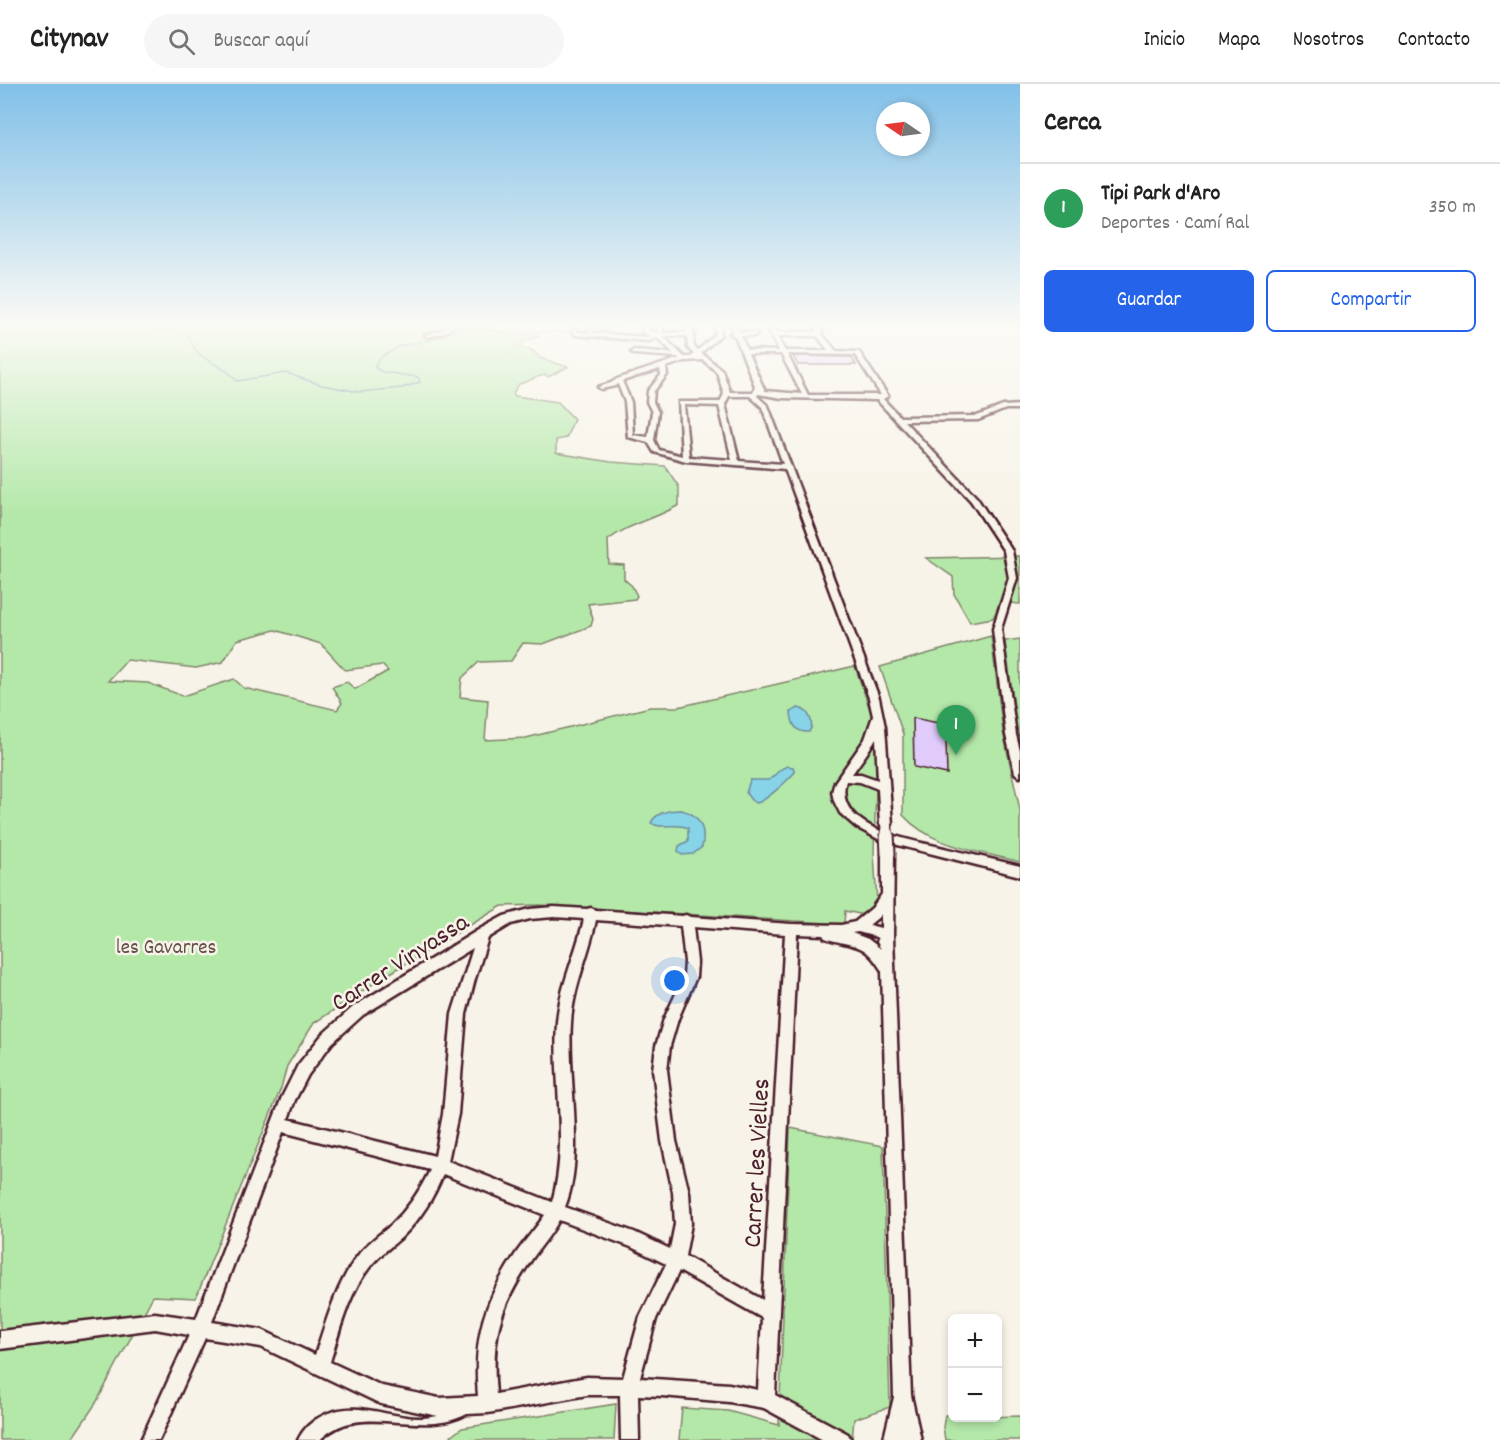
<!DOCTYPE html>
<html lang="es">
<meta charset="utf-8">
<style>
body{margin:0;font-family:Dekko,sans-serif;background:#f6f6f6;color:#222}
.controls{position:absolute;right:18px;bottom:18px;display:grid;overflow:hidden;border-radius:9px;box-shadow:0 3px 9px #0003}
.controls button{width:54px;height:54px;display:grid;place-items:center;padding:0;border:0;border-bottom:2px solid #e0e0e0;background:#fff;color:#222;font:30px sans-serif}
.compass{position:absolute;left:876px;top:18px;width:54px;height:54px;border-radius:50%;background:#fff;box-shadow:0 3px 9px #0003;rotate:283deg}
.you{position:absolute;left:675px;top:897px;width:21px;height:21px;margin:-15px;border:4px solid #fff;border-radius:50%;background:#1a73e8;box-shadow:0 0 0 9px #1a73e833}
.badge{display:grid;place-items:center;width:39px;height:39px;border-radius:50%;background:#2563eb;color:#fff;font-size:20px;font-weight:700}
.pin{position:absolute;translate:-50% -50px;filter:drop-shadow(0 2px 3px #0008)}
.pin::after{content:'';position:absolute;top:32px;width:21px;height:18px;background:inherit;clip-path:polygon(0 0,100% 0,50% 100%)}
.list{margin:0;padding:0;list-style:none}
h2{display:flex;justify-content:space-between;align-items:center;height:78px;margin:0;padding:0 24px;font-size:26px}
h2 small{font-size:20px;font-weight:400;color:#767676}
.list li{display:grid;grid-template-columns:39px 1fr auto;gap:18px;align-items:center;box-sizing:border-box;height:90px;padding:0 24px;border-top:2px solid #e0e0e0}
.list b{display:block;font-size:22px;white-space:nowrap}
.list p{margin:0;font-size:20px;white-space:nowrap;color:#767676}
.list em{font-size:20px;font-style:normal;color:#767676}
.actions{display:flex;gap:12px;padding:18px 24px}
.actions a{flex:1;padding:14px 0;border:2px solid #2563eb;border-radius:9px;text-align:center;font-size:21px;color:#2563eb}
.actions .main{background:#2563eb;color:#fff}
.icon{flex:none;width:33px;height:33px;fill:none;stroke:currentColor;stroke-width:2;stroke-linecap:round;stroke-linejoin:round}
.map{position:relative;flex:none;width:1020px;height:1356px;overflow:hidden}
header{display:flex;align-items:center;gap:36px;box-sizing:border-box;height:84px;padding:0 30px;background:#fff;border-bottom:2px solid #e0e0e0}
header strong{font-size:28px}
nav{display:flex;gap:33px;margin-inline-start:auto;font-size:21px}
.search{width:420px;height:54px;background:#f6f6f6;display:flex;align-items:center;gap:15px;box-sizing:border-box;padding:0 21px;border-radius:33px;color:#767676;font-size:22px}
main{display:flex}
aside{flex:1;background:#fff}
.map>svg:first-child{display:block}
</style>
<header>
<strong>Citynav</strong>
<div class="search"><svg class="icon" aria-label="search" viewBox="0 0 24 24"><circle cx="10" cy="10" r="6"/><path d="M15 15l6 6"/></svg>Buscar aquí</div>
<nav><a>Inicio</a><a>Mapa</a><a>Nosotros</a><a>Contacto</a></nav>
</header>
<main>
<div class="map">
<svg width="1020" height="1356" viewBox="0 0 1020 1356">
<rect width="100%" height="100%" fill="#f7f3e8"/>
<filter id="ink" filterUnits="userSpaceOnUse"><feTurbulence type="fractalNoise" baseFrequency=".0167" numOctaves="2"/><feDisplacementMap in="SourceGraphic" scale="12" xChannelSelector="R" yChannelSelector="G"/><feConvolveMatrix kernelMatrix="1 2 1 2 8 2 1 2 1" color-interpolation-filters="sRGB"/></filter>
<g filter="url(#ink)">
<path fill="#b4e8a9" stroke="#7f846a" stroke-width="1.5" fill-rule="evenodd" d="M0 241H481L496 243 499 249 540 251 521 259V263L532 266 540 274 568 283 548 293 546 291C535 292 529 298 519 300L513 309 515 312 558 318 574 335 566 354 556 356V369L611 378 665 382 679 403V421C656 435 630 439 608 456L609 480 624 481V495L632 502 637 512 635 515 588 520 593 535 591 542 543 560 523 559 511 577 479 578 462 594 460 613 488 616 485 656 526 654 650 623H678L855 582 871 629 877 667 874 769 877 819 864 831 845 827 844 840 540 821 502 822 382 894 314 939 287 982 281 1004 196 1214 153 1212 96 1319 71 1356H0ZM275 546 321 560 345 586 382 581 388 587 355 605 347 598 332 603 342 619 337 626 244 604 234 595 183 612 148 599 108 597 127 576 196 584 223 578 237 556Z
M1020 472V520L1000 518 993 534 970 538 954 510 953 493 926 474Z
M991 552 1003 648 1020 726V778C980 767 931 763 903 731V650L880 583Z
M1020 555V667L1005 557Z
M790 1044 883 1062 890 1323 854 1335 852 1356H679L682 1324 728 1327 779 1341Z
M616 1320 614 1356H446L462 1344Z
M952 1329V1334L1020 1332V1356H945L943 1343 945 1331Z"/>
<path fill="#87d3e7" stroke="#6f8b9c" stroke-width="1.5" d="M798 624C809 625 815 640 809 648 796 649 792 641 791 628Z
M787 682 793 683 795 688C788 696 765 718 756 719L751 716 746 709 750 696H769L781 685Z
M681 726C700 730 706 745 702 763L693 770 682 771 678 767 679 762 688 757V744C676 738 661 746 651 739 656 728 669 726 681 726Z"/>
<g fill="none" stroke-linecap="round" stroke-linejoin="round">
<path stroke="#6f8b9c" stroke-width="1.5" d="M147 241 160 247 187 249C198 282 218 274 237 297L286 289 322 301 359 308 402 304 420 298 418 293 382 288 374 283 381 273 400 262 434 255 465 243 496 247 573 248
M582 248H599L621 241"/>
</g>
<path fill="#e0cbfb" stroke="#4a1f2b" stroke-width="1.5" d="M793 272 851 273 856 281H798Z
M913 634 959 643 960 659 946 656 947 690 914 683Z"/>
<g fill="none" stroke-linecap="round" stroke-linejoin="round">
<defs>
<path id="minor" d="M448 241H455L446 248 428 253 425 251 442 246Z
M605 241H619L590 248 587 246Z
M643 241H649L648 247 657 249V241H663V249L687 248 686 244 688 241H695L692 244V248L695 250 693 252 694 263 698 266 716 250 715 241H721V251L701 269 722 286 730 308H753L755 302 735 252 730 250 734 248 731 241H737L740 248H754L757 250 754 252H741L747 266 779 267 766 241H772L776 248H816L815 241H821L822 250 836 267 859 268 888 312 883 315 900 333 977 332 1003 322 1020 321V325H1006L978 336 904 337 977 414 1012 467 1017 494 1001 545 1016 651 1020 667V693L1015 689 1006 651 993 545 1009 494 1004 467 971 417 877 316 782 314 758 310 757 312 768 322 879 614 885 643 892 740 890 743H882L880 740 878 705 860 698 846 697C832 745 912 756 944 764 969 770 995 776 1020 782V792L882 757 856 743 840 729 834 717 832 708 835 698 865 655 873 632 869 614 785 385 686 377 654 368 648 358 628 353 625 318 618 300 615 302 601 305 598 303 611 299 617 295 680 274 677 273 634 270 631 268 634 266 673 269 657 253 649 257 575 251 572 247 575 245 578 248 648 253 649 252 642 248ZM663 252H687L688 264 694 270 691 273H684ZM777 252H817L829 267H785ZM748 270H781L802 310 765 307ZM787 270 855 271 881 311H808ZM703 276 717 288 724 310 720 318H679L682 372 659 366 654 356 658 328 653 318 654 307 667 291 666 283 684 277ZM660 285 661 291 648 307 647 318 652 328 648 353 633 351 631 318 622 297ZM729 312H750L762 323 783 380 739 377 725 320ZM684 321 719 322 732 376 689 373ZM876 654 878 696 861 690H852L867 669Z
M888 766 892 767 894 770 893 854 911 1311 921 1356H903L902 1353 901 1356H885L884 1354 894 1313 882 887C863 856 854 864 825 854L823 851 797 850 775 1311 848 1350 851 1356H823L764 1324 729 1318 662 1312 638 1311 639 1356H621L620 1311H587L488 1329 467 1330C418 1356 361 1315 320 1356H298C303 1345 313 1336 324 1331 353 1318 376 1329 406 1333 417 1335 427 1334 438 1332L381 1320 261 1263 205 1254 159 1356H141L189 1251 155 1245 0 1265V1247L155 1229 196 1235 282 1013 298 981 322 951 353 923 480 845 504 832 530 825 554 823 587 825 591 824 596 826 682 832 686 831 690 833 791 840 841 841 855 838 872 824 882 810V770L884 767ZM881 830V844L869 841 880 832ZM554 833 584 835C576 870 560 902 557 938 553 998 569 1059 552 1118L448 1077 458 1030 466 930 475 895 488 854 511 840 530 835ZM596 836 681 842 685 878 684 893 664 935 656 962 653 986 662 1057 673 1108 675 1140 670 1165 634 1148 565 1123C586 1071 567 994 571 939 573 903 589 871 596 836ZM693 843 785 850 763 1216 685 1172 691 1140 689 1108 676 1057 667 986 670 962 678 935 696 893 697 878ZM858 848 876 853 878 855 877 858 881 865 868 855 852 849ZM473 864 452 930 443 1030 435 1072 288 1035 295 1016 308 991 332 959 363 931ZM283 1048 430 1086C420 1107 407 1126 390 1142 378 1152 366 1160 356 1174 336 1202 326 1238 315 1271L262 1246 212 1238ZM443 1090 545 1131C536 1144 526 1155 517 1168 484 1217 473 1253 478 1312L439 1314 382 1302 330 1278C340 1246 348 1211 369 1184 379 1171 391 1163 403 1152 421 1134 434 1113 443 1090ZM559 1136 631 1163 666 1180 640 1233 623 1294 587 1293 496 1310C491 1255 499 1224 530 1178 539 1164 551 1151 559 1136ZM679 1187 762 1234 758 1306 729 1300 640 1294 656 1235Z"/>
</defs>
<use href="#minor" stroke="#4a1f2b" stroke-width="5"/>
<use href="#minor" fill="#f7f3e8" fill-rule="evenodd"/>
<defs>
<path id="minor-bridge-far1" d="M886 740 887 750"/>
<path id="minor-bridge" d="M887 749 888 770"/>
</defs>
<use href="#minor-bridge-far1" stroke="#4a1f2b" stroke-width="14" stroke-linecap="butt"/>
<use href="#minor-bridge" stroke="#4a1f2b" stroke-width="17" stroke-linecap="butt"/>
<use href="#minor-bridge-far1" stroke="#f7f3e8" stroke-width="10"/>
<use href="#minor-bridge" stroke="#f7f3e8" stroke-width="13"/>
</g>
</g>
<linearGradient id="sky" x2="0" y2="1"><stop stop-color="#81c0e8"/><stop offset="0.56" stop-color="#fbfaf5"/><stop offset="1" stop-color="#fbfaf5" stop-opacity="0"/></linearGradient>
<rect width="1020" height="431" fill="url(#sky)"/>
<g text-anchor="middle" stroke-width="5" stroke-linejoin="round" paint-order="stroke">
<g font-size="21" fill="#64514a" stroke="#f7f3e8">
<text x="166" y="869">les Gavarres</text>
</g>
<g font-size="26" fill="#4a1f2b" stroke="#f7f3e8">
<text transform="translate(399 877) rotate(-33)" y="9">Carrer Vinyassa</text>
<text transform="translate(755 1079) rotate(-87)" y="9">Carrer les Vielles</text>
</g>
</g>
</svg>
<div class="controls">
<button>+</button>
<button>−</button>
</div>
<svg class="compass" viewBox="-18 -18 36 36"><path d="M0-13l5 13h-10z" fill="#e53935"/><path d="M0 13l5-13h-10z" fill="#767676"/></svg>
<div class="you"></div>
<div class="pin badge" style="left:956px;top:671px;background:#2e9e5b">1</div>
</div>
<aside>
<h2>Cerca<small></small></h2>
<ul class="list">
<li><span class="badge" style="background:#2e9e5b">1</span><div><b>Tipi Park d'Aro</b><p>Deportes · Camí Ral</p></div><em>350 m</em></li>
</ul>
<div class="actions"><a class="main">Guardar</a><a>Compartir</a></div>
</aside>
</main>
